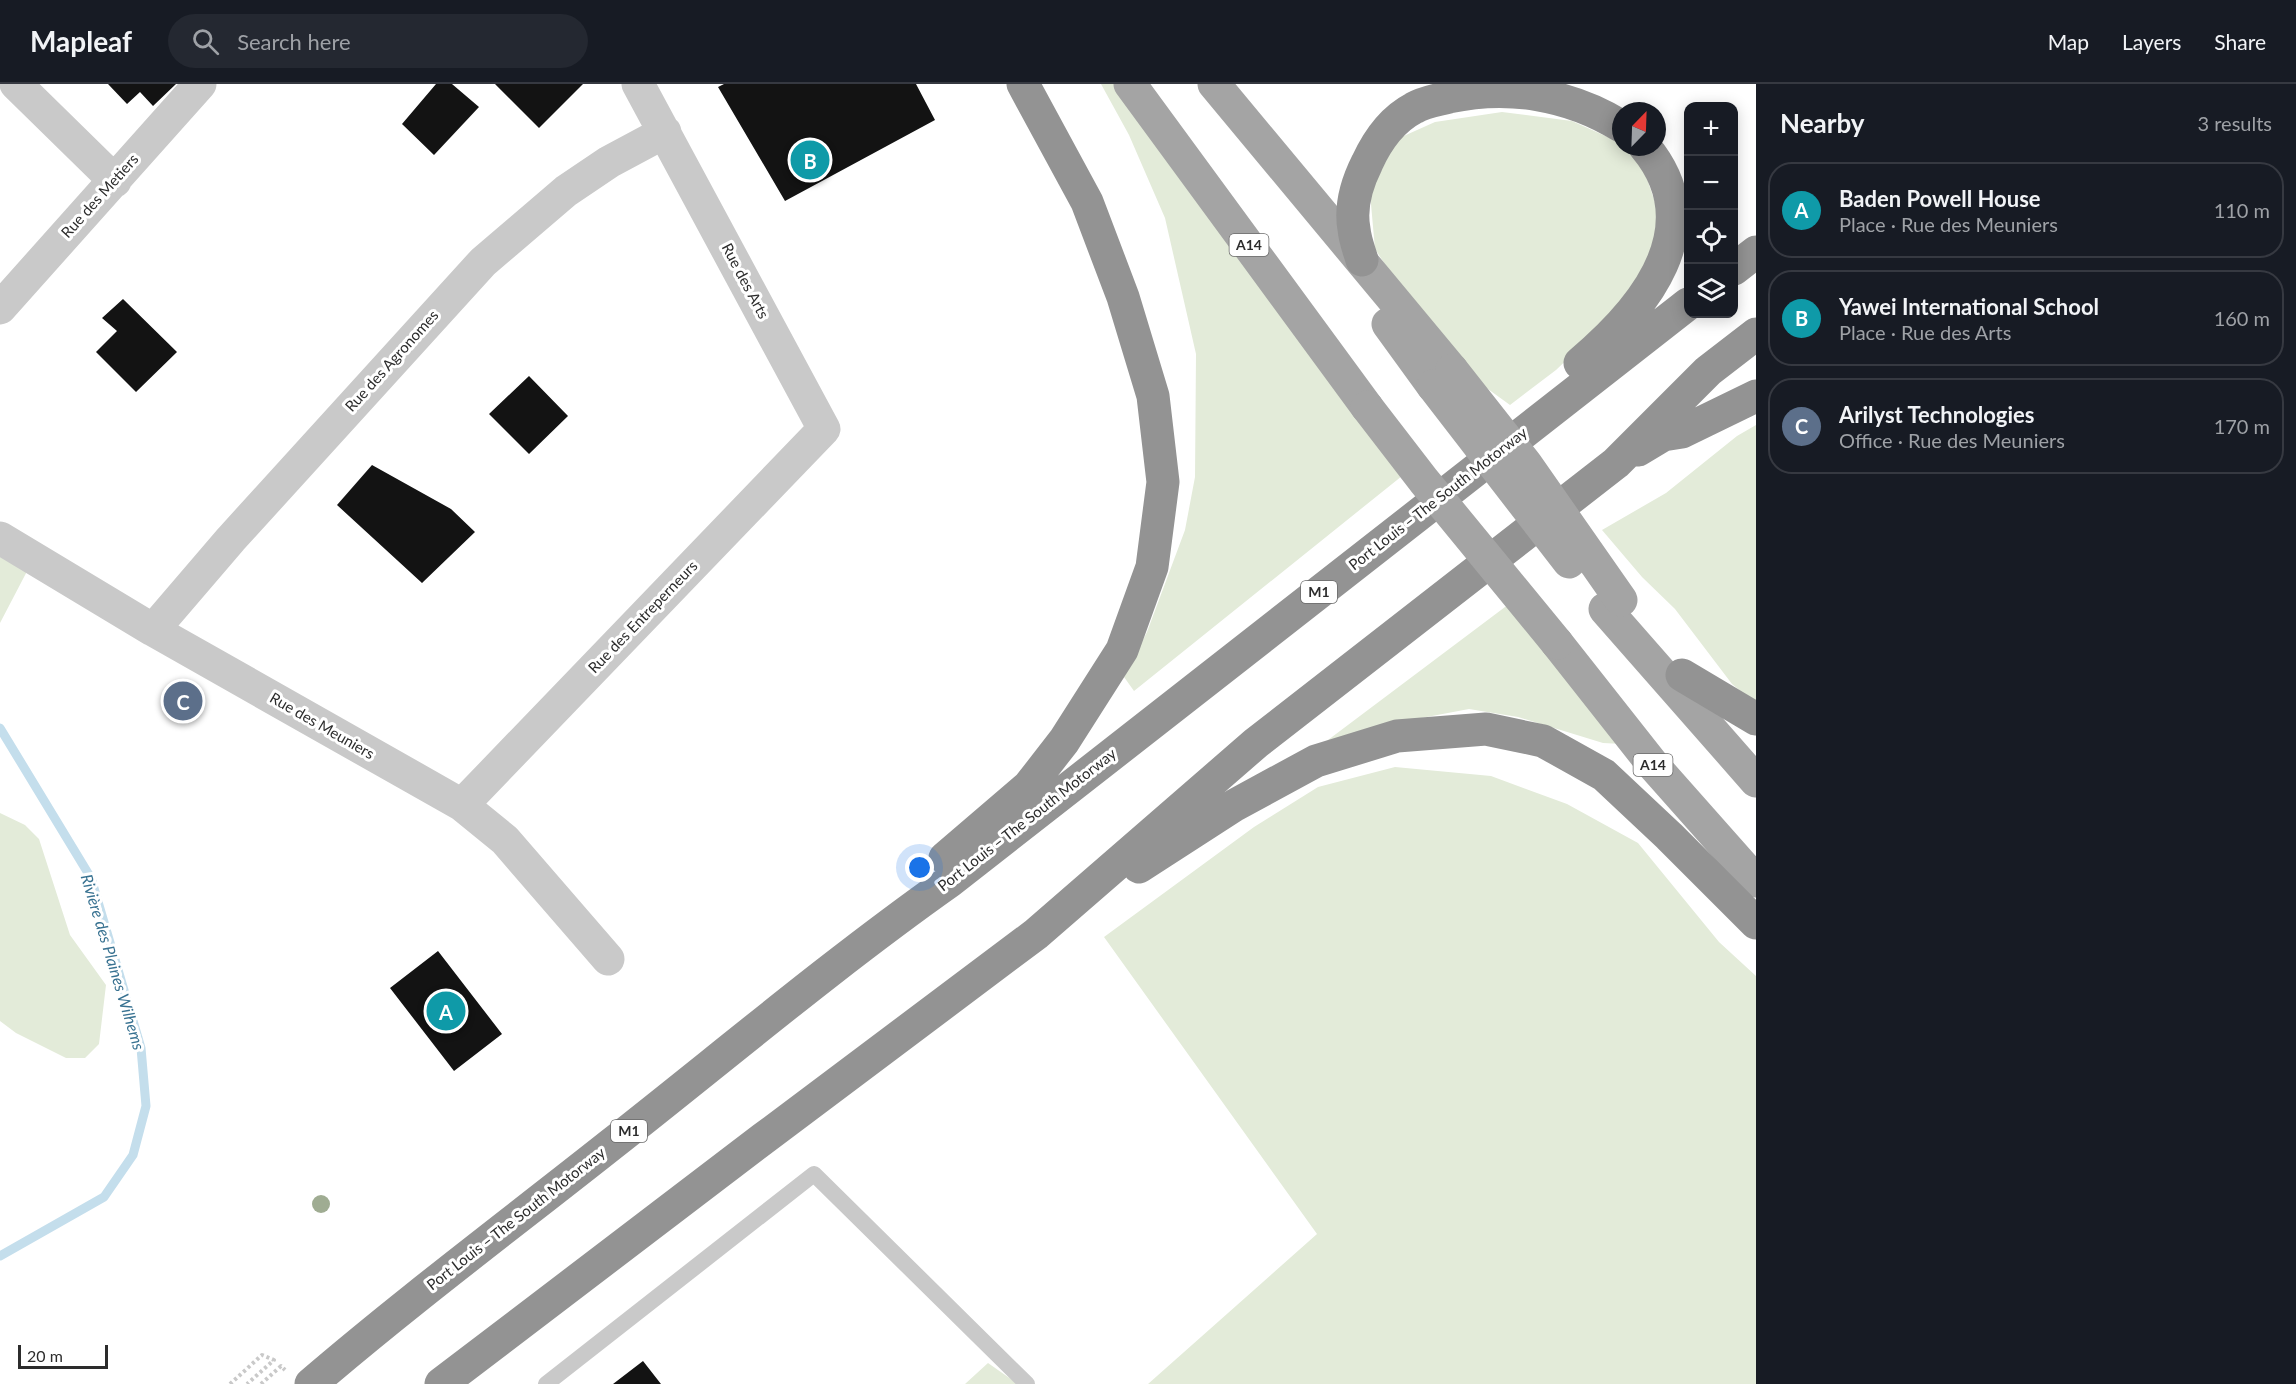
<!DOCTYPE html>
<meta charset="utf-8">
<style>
body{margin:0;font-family:Lato,sans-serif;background:#242831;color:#f1f3f6}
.controls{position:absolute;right:18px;top:18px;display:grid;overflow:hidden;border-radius:12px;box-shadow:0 3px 15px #0003}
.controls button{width:54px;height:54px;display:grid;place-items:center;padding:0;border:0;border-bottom:2px solid #363941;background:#171b24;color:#f1f3f6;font:30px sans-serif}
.compass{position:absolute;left:1612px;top:18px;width:54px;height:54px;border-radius:50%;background:#171b24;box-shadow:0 3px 15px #0003;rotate:23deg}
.scale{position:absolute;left:18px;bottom:15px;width:90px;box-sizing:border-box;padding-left:6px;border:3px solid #2c2c2c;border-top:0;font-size:16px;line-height:21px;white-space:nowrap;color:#2c2c2c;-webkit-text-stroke:4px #fff;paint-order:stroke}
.you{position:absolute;left:920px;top:784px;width:21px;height:21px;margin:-15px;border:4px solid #fff;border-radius:50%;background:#1a73e8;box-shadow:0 0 0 9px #1a73e833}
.badge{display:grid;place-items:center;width:39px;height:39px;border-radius:50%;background:#2563eb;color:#fff;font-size:20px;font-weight:700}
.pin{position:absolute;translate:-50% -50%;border:3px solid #fff;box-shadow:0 2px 6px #0006}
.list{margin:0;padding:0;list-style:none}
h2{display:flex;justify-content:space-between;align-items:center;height:78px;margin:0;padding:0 24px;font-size:26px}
h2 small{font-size:20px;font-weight:400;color:#9ea1a6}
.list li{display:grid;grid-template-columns:39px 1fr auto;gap:18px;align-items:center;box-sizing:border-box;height:96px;margin:0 12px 12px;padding:0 12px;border:2px solid #363941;border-radius:24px}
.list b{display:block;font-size:22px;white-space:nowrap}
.list p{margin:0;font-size:20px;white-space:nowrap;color:#9ea1a6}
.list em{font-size:20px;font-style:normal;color:#9ea1a6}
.icon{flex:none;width:33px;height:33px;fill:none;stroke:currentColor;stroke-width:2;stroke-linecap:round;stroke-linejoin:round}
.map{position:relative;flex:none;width:1756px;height:1300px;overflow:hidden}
header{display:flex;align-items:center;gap:36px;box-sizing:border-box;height:84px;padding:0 30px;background:#171b24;border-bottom:2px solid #363941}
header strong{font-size:28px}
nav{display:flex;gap:33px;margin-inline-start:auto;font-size:21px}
.search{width:420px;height:54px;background:#242831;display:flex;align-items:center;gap:15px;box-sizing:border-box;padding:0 21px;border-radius:33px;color:#9ea1a6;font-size:22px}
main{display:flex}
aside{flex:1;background:#171b24}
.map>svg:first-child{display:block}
</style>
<header>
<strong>Mapleaf</strong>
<div class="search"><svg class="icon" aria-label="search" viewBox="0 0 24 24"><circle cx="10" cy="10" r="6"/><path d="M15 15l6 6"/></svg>Search here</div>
<nav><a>Map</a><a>Layers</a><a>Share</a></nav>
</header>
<main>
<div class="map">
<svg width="1756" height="1300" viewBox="0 0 1756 1300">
<rect width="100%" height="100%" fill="#fff"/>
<path fill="#e3ebd9" d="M1101 0H1114L1402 392 1134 607 1124 593 1147 548 1185 446 1195 393 1196 270 1165 134 1129 51Z
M1502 28 1572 37 1619 58 1621 63H1626L1640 74 1665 148 1650 180 1598 246 1556 286 1510 321 1470 292 1416 228 1375 165 1370 109 1397 55 1435 38Z
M1756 341V620L1732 600 1675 525 1642 493 1602 446 1666 409 1737 352Z
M0 452 35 472 0 539Z
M1509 520 1642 661 1603 659 1518 633 1469 625 1395 639 1316 665Z
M1395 683 1491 692 1567 720 1638 759 1719 858 1756 892V1300H1148L1317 1150 1104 853 1254 743 1318 703Z
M0 729 25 741 39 755 70 851 106 901 99 960 85 974H66L16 949 0 937Z
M988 1279 1018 1300H965Z"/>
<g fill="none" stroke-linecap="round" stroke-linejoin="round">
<path stroke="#c4deec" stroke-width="9" d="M0 644 91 794 141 964 146 1022 133 1071 104 1113 0 1172"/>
</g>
<path fill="#131313" d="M108 0H176L153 22 140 8 127 20Z
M436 0H452L479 23 434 71 402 40Z
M495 0H583L539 44Z
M724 0H916L935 36 785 117 718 3Z
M123 215 177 268 136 308 96 268 117 247 102 234Z
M529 292 568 332 529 370 489 330Z
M372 381 451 425 475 448 422 499 337 421Z
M438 867 502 950 454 987 390 904Z
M643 1277 661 1300H613Z"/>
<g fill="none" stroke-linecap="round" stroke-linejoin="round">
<path stroke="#c9c9c9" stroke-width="4" stroke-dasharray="3 3" stroke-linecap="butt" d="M230 1300 262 1271 274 1276 247 1300
M261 1300 281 1282 285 1286"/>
<path stroke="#c9c9c9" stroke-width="16" d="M546 1300 814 1090 1027 1300"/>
<path stroke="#c9c9c9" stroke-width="33" d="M16 0 115 97
M0 224 200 0
M0 454 153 546 462 721 505 756 608 875
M153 546 231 455 483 178 566 107 609 78 665 48
M462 721 824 345 638 0"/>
<path stroke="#a4a4a4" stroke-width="33" d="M1130 0 1367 323
M1214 0 1452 286
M1388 240 1433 302
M1605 525 1756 697
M1557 559 1654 682 1756 797"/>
<path stroke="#939393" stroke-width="33" d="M1362 176C1359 166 1355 156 1354 145 1350 123 1357 99 1367 79 1377 57 1393 35 1414 24 1424 18 1438 16 1449 13 1508 0 1569 10 1621 42
M1734 185 1756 168
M1580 279C1644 225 1712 143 1645 63
M1638 366 1663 351 1682 348 1756 312
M1682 591 1756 635
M945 774 1029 702 1064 657 1122 566 1152 483 1163 398 1153 312 1123 213 1087 118 1023 0
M1139 783 1235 721 1316 677 1397 652 1486 645 1543 657 1604 691 1669 752 1756 839
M311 1300C409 1216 512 1139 613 1059 725 971 834 879 950 797L1688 220
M441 1300 764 1054 1036 850 1256 659 1616 379 1708 287 1756 250"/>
<path stroke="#a4a4a4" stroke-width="33" d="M1452 286 1526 380 1621 516
M1433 302 1569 478
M1367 323 1424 397 1557 559"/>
</g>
<circle fill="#9fac92" cx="321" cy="1120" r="9"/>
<g text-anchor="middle" stroke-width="6" stroke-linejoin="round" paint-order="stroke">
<g fill="#fff" stroke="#6b6b6b" stroke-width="1.5">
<rect x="1229.5" y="150" width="39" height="22" rx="4.5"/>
<rect x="1301" y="497" width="36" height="22" rx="4.5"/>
<rect x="1633.5" y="670" width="39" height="22" rx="4.5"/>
<rect x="611" y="1036" width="36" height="22" rx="4.5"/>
</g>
<g font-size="14" font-weight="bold" fill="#2c2c2c">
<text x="1249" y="166">A14</text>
<text x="1319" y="513">M1</text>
<text x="1653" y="686">A14</text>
<text x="629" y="1052">M1</text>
</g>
<g font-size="15" fill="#2c2c2c" stroke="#fff">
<text transform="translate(100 112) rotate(-48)" y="5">Rue des Metiers</text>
<text transform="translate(745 197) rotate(62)" y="5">Rue des Arts</text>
<text transform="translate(392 277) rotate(-48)" y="5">Rue des Agronomes</text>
<text transform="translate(1438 415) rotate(-38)" y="5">Port Louis – The South Motorway</text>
<text transform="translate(643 533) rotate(-46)" y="5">Rue des Entreperneurs</text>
<text transform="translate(322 642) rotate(30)" y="5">Rue des Meuniers</text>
<text transform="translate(1027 736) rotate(-38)" y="5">Port Louis – The South Motorway</text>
<text transform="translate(516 1135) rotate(-38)" y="5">Port Louis – The South Motorway</text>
</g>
<g font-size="16" font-style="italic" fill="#387291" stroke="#fff">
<text transform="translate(113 878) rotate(73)" y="6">Rivière des Plaines Wilhems</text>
</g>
</g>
</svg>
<div class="controls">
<button>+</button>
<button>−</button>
<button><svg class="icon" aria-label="locate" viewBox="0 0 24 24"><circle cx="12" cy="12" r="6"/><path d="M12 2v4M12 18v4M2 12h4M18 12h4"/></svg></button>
<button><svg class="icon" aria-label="layers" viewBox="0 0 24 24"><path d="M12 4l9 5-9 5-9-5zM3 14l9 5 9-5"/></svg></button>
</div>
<svg class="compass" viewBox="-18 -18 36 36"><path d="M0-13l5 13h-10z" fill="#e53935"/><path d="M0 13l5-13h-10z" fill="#9ea1a6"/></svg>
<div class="scale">20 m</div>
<div class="you"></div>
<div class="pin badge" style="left:446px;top:927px;background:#0f9aa8">A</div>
<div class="pin badge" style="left:810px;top:76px;background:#0f9aa8">B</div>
<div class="pin badge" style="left:183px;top:617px;background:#5c6f8a">C</div>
</div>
<aside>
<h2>Nearby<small>3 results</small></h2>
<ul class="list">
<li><span class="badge" style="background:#0f9aa8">A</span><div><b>Baden Powell House</b><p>Place · Rue des Meuniers</p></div><em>110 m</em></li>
<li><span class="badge" style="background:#0f9aa8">B</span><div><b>Yawei International School</b><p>Place · Rue des Arts</p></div><em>160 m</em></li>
<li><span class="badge" style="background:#5c6f8a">C</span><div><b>Arilyst Technologies</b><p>Office · Rue des Meuniers</p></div><em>170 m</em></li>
</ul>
</aside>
</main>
